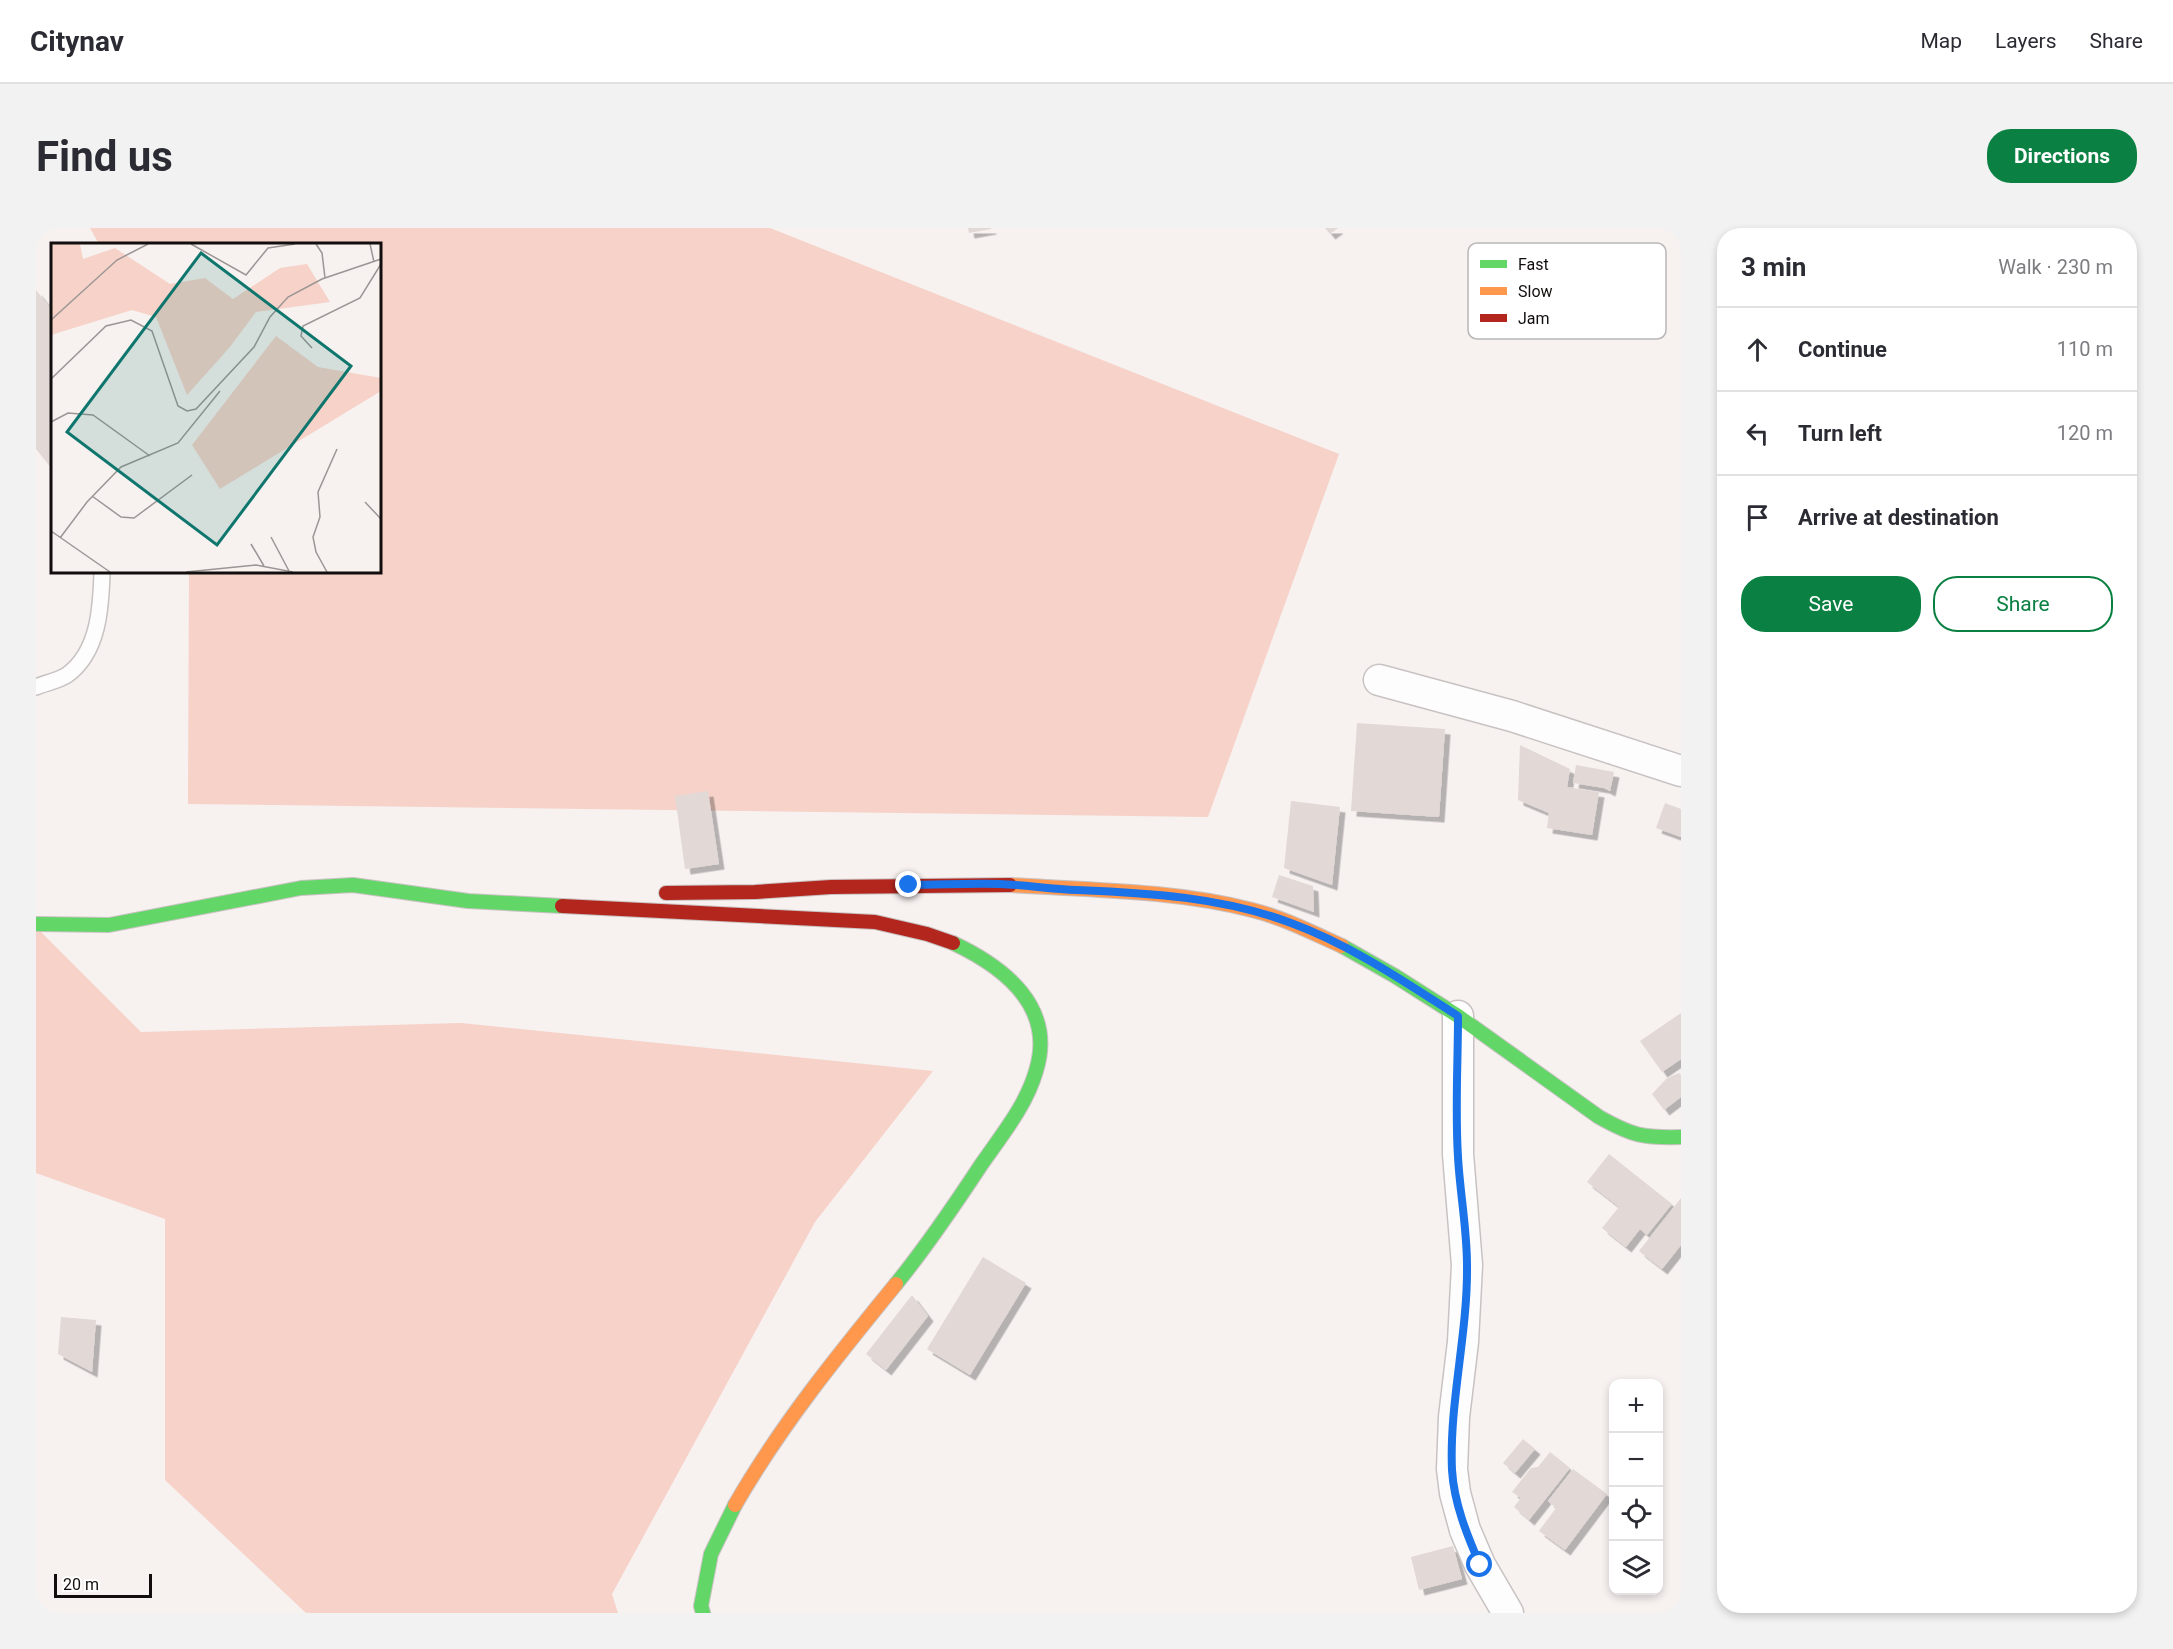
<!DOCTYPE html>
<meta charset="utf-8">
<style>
body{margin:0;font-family:Roboto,sans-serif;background:#f2f2f3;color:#2b2b33}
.controls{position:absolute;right:18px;bottom:18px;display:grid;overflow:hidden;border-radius:12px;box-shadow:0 3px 9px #0003}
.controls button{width:54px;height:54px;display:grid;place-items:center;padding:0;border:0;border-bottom:2px solid #e1e1e2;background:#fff;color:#2b2b33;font:30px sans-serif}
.scale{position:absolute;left:18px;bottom:15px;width:98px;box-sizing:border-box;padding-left:6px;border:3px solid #120e0d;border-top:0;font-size:16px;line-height:21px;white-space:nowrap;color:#120e0d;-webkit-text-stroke:4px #fff;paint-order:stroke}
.stop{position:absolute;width:18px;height:18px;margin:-14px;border:4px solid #1a73e8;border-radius:50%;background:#fff}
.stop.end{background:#1a73e8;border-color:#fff;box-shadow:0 2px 6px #0008}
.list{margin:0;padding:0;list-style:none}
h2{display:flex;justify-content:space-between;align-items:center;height:78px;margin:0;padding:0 24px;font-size:26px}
h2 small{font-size:20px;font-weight:400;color:#7c7c81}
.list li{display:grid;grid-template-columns:39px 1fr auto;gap:18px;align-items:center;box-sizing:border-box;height:84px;padding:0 24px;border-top:2px solid #e1e1e2}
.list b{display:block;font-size:22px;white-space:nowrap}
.list em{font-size:20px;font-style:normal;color:#7c7c81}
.actions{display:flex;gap:12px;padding:18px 24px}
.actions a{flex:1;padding:14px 0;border:2px solid #0b8043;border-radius:24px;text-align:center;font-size:21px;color:#0b8043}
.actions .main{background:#0b8043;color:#fff}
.icon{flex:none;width:33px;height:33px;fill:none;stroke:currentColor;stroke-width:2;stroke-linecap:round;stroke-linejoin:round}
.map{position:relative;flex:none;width:1645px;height:1385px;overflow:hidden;border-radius:24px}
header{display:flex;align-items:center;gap:36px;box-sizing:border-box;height:84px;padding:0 30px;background:#fff;border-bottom:2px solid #e1e1e2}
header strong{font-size:28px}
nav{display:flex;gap:33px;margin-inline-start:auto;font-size:21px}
.intro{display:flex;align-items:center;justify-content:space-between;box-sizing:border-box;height:144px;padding:0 36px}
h1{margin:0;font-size:42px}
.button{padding:15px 27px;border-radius:24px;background:#0b8043;color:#fff;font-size:21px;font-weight:700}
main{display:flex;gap:36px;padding:0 36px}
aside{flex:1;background:#fff;border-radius:24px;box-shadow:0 3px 9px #0003}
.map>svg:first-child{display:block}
</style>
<header>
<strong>Citynav</strong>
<nav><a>Map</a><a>Layers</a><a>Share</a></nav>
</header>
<div class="intro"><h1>Find us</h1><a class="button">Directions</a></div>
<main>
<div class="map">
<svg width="1645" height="1385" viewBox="0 0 1645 1385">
<defs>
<filter id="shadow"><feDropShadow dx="5.5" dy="5.5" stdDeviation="0" flood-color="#0004"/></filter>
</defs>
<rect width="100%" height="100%" fill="#f7f1f0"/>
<path fill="#f6d2c8" d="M54 0H734L1303 226 1172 589 152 576 153 344H344V16H63Z
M0 699 105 804 425 795 897 843 779 994 576 1366 582 1385H270L129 1252V991L0 945Z"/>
<path fill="#e2d8d6" filter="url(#shadow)" d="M932 0H955V1L933 5Z
M1289 0H1302L1294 6Z
M0 62 16 82V241L0 221Z
M1321 495 1409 501 1403 589 1315 583Z
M1484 517 1534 541 1531 559 1563 564 1556 607 1511 600 1513 585 1482 572Z
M1540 537 1578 544 1574 563 1568 560 1537 555Z
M672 563 683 636 649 641 639 568Z
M1255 573 1304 579 1296 657 1248 640Z
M1629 575 1645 581V609L1620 600Z
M1243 647 1277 658 1278 684 1236 669Z
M1645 785V831L1626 844 1604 813Z
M1643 845 1645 847V869L1628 882 1616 866 1631 850Z
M1573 926 1636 976 1611 1007 1604 1001 1590 1019 1566 1000 1583 979 1551 954Z
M1645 970V1017L1626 1041 1603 1023Z
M947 1029 990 1055 934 1147 891 1121Z
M876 1067 892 1088 850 1142 830 1126Z
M25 1089 60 1092 56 1144 22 1126Z
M1487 1211 1499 1221 1479 1245 1467 1235Z
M1514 1224 1534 1240 1493 1292 1478 1279 1485 1270 1476 1264 1495 1240 1502 1239Z
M1537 1241 1571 1266 1529 1322 1503 1303 1520 1280 1512 1273Z
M1417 1318 1426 1351 1383 1362 1375 1329Z"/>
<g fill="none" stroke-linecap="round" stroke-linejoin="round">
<defs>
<path id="lane" d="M0 459C9 455 22 453 31 447 63 424 65 379 66 344"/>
<path id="street" d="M1343 452 1476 488 1645 543
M1422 788V926L1431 1037 1427 1114 1418 1189 1416 1241 1419 1265 1429 1302 1444 1337 1472 1385"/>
<path id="fast" d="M0 696 73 697 265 660 317 657 432 673 526 678
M1306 718 1359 748 1422 788 1563 889C1597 908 1607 910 1645 909
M860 1056C891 1018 918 978 945 937 965 908 990 878 1000 843 1020 779 968 739 917 715
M667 1385 665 1378 675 1326 699 1277"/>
<path id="slow" d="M974 657C1054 662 1138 662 1216 682 1248 690 1277 705 1306 718
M699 1277C745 1197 802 1127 860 1056"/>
<path id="jam" d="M630 665 719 664 795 659 974 657
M526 678 839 694 891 706 917 715"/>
</defs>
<use href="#lane" stroke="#c8c3c2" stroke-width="18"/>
<use href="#street" stroke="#c8c3c2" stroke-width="33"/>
<use href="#fast" stroke="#c8c3c2" stroke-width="16"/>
<use href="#slow" stroke="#c8c3c2" stroke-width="16"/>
<use href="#jam" stroke="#c8c3c2" stroke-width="16"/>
<use href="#lane" stroke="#fefdfd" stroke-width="15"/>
<use href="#street" stroke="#fefdfd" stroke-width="30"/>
<use href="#fast" stroke="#63d668" stroke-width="14"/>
<use href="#slow" stroke="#ff974d" stroke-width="14"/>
<use href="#jam" stroke="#b3261e" stroke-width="14"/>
</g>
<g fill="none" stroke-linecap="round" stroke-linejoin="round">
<path stroke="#1a73e8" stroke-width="8" d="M873 657C903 657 934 655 964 656 989 657 1015 661 1041 662 1114 665 1186 669 1255 695 1315 717 1369 754 1422 788 1422 834 1419 882 1422 929 1424 965 1431 1001 1431 1037 1432 1105 1413 1175 1416 1242 1418 1275 1431 1307 1444 1337"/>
</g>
<g transform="translate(15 15)">
<rect width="330" height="330" fill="#f7f1f0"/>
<path d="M0 1H29L32 16 64 5 119 41 154 35 182 56 229 25 256 21 279 59 205 69 179 104 136 152 105 74 81 67 0 92ZM225 93 267 124 330 135V148L169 246 141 202Z" fill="#f6d2c8"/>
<path fill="none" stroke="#9b9695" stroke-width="1.5" d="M140 1 195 32 217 5 244 1M265 1 271 10 274 35M319 1 323 19M0 77 66 17 97 1M261 105 250 93 252 83 309 55 330 21M0 136 55 83 80 77 101 88 127 163 136 168 145 166 203 104 219 74 237 54 271 36 330 16M0 179 17 170 42 172 99 213M41 253 70 274 83 275 141 232M314 259 330 276M0 288 59 329M220 294 238 328M9 295 36 259 70 224 127 200 169 148M200 301 213 323M135 329 205 322 242 329M276 329 265 309 262 294 269 274 267 249 286 206"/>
<path fill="#0f766e" fill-opacity="0.15" stroke="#0f766e" stroke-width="3" d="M150 10 300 123 166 302 16 189Z"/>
<rect width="330" height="330" fill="none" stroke="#120e0d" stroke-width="3"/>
</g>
<rect x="1432" y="15" width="198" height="96" rx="9" fill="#fff" stroke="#b8b7b6" stroke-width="1.5"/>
<rect x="1444" y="32" width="27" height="8" fill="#63d668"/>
<rect x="1444" y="59" width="27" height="8" fill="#ff974d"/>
<rect x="1444" y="86" width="27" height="8" fill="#b3261e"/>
<g font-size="16" fill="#120e0d">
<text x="1482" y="42">Fast</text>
<text x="1482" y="69">Slow</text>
<text x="1482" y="96">Jam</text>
</g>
</svg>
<div class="controls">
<button>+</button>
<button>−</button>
<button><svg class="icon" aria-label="locate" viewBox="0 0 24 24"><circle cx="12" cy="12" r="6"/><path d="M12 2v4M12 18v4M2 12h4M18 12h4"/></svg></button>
<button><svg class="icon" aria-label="layers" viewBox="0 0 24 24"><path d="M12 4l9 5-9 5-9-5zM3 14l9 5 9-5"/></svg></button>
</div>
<div class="scale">20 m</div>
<div class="stop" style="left:1444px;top:1337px"></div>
<div class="stop end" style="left:873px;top:657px"></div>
</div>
<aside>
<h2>3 min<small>Walk · 230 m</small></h2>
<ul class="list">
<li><svg class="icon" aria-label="ahead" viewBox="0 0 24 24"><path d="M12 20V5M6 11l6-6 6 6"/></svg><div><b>Continue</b></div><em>110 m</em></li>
<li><svg class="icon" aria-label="left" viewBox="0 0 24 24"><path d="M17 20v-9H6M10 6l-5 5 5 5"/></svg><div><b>Turn left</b></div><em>120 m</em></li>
<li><svg class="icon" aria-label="arrive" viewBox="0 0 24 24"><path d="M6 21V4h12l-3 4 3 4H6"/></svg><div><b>Arrive at destination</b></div></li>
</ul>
<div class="actions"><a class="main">Save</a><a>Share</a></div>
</aside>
</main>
